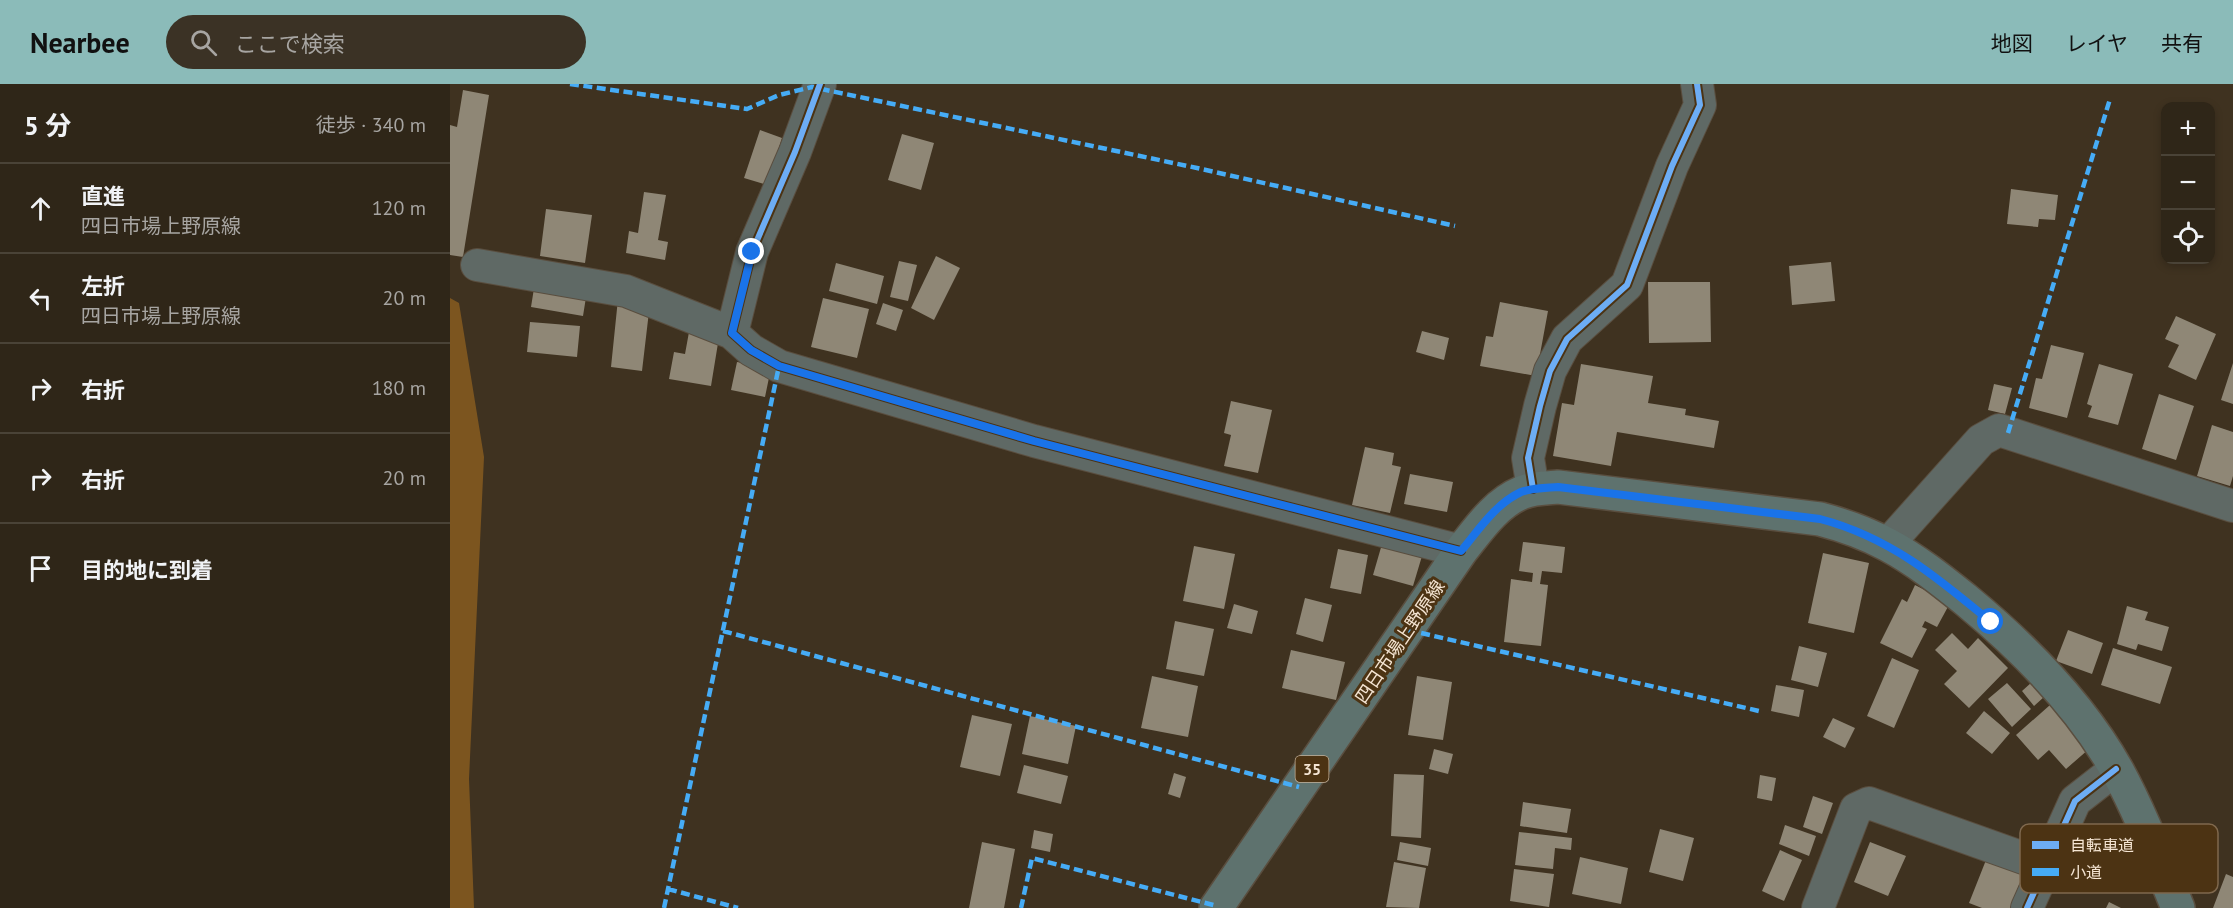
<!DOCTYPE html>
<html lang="ja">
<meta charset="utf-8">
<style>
body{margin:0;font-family:"PT Sans","Noto Sans JP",sans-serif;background:#3b3225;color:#f1f3f6}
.controls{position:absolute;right:18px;top:18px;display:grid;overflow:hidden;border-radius:12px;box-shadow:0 3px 9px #0003}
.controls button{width:54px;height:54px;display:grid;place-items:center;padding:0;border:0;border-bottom:2px solid #4a4337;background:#2f2618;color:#f1f3f6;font:30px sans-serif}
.stop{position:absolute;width:18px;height:18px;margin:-14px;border:4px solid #1a73e8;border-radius:50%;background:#fff}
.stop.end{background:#1a73e8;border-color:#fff;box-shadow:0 2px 6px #0008}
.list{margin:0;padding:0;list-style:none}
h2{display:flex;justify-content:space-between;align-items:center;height:78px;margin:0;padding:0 24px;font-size:26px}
h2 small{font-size:20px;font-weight:400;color:#a7a5a2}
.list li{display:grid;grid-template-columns:39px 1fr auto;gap:18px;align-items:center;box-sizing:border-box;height:90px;padding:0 24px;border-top:2px solid #4a4337}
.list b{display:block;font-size:22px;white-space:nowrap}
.list p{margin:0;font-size:20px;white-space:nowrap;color:#a7a5a2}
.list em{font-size:20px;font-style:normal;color:#a7a5a2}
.icon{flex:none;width:33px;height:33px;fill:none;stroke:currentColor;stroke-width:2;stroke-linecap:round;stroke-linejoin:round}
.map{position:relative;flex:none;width:1783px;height:824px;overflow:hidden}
header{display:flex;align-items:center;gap:36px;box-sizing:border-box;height:84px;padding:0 30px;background:#8bbbb9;color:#111}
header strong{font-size:28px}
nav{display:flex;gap:33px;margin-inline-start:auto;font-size:21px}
.search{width:420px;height:54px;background:#3b3225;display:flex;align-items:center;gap:15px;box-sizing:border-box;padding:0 21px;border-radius:33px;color:#a7a5a2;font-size:22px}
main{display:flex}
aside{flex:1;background:#2f2618}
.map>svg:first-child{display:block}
</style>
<header>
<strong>Nearbee</strong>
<div class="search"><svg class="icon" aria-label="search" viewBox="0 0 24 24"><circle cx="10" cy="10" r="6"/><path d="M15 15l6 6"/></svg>ここで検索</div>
<nav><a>地図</a><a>レイヤ</a><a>共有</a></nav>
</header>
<main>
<aside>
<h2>5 分<small>徒歩 · 340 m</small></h2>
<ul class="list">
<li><svg class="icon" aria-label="ahead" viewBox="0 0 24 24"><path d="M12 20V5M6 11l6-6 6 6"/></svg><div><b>直進</b><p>四日市場上野原線</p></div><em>120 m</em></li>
<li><svg class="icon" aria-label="left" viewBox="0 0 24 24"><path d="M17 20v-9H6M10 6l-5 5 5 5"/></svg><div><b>左折</b><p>四日市場上野原線</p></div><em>20 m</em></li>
<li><svg class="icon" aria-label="right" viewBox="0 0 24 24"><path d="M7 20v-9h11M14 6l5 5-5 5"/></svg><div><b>右折</b></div><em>180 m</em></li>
<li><svg class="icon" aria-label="right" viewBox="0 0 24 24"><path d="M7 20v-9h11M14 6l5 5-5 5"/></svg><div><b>右折</b></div><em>20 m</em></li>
<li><svg class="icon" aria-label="arrive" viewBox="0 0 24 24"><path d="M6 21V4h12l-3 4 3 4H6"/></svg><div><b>目的地に到着</b></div></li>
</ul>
</aside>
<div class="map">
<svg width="1783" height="824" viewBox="0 0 1783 824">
<rect width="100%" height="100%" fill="#3f3220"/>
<path fill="#7c551f" d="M0 214 9 219 34 373 19 695 24 824H0Z"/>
<path fill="#8f8776" d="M13 6 39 11 13 173 0 171V41L7 43Z
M310 46 332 54 317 101 294 94Z
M452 50 484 59 471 106 438 96Z
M1561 105 1608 111 1605 136 1589 135 1588 143 1557 140Z
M194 108 216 111 208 156 218 158 215 176 176 169 179 147 188 149Z
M96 125 142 131 135 179 90 172Z
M486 172 510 184 484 236 461 224Z
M449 177 467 181 458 217 440 213Z
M1381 178 1385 217 1342 221 1339 182Z
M386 179 434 192 427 220 379 207Z
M85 198 137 207 133 232 81 223Z
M1198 198H1260L1261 258 1199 259Z
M373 214 419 225 407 274 361 263Z
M168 215 200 219 192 287 161 283Z
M1050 218 1098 227 1086 292 1030 282 1036 252 1043 253Z
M433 219 453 226 446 247 426 240Z
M1726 232 1766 250 1746 296 1718 283 1729 261 1715 255Z
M80 238 130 242 127 273 77 268Z
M972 247 999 254 994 276 966 268Z
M239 248 269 253 261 302 219 295 224 268 235 270Z
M1601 261 1634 269 1617 334 1579 324 1586 294 1592 295Z
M287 278 321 284 315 313 281 306Z
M1783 279V320L1771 316Z
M1131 280 1203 292 1198 319 1236 325 1235 331 1269 337 1264 364 1167 348 1161 382 1103 372 1112 319 1124 321Z
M1649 280 1683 290 1668 341 1638 333 1642 322 1637 320Z
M1544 300 1562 304 1555 330 1538 326Z
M1709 310 1744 322 1726 376 1692 365Z
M781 317 822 326 808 389 774 382 781 351 774 349Z
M1762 341 1783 348V392L1780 402 1747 392Z
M915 363 944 369 942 381 951 383 940 429 902 421Z
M960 390 1003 398 997 428 954 420Z
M1073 458 1115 463 1112 489 1092 487 1090 500 1098 501 1091 562 1054 558 1061 495 1082 498 1083 489 1069 487Z
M932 460 972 472 963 502 923 491Z
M744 462 785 470 774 525 733 517Z
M888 465 918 471 911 510 880 504Z
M1373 469 1419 479 1404 549 1358 539Z
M1465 501 1500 519 1487 543 1475 537 1472 543 1477 545 1462 574 1430 559 1452 515 1457 518Z
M855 514 882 521 873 558 846 550Z
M784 520 808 527 802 550 777 544Z
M1677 522 1698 528 1695 536 1719 543 1712 567 1688 560 1686 566 1667 560Z
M725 537 764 545 754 592 716 585Z
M1618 546 1653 559 1642 590 1606 577Z
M1502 549 1518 565 1528 554 1558 584 1519 624 1494 600 1507 587 1485 566Z
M1349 562 1377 569 1368 603 1341 596Z
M1663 564 1722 583 1710 620 1651 601Z
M841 566 895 578 886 616 832 604Z
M1442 574 1469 586 1444 644 1417 632Z
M702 592 748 602 738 653 691 644Z
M967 592 1002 598 993 656 958 651Z
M1582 598 1594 613 1584 622 1572 607Z
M1557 599 1581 625 1562 643 1538 615Z
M1326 601 1354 606 1349 633 1321 627Z
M1600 621 1639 665 1616 685 1599 666 1588 676 1566 651Z
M1534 627 1560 649 1542 670 1516 649Z
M522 631 562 640 550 692 510 683Z
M580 632 626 642 618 680 572 670Z
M1383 634 1405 644 1395 664 1373 653Z
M984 665 1003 670 998 690 979 685Z
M574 681 618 692 611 720 567 709Z
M724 689 736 693 730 714 718 710Z
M944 690 974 691 971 754 941 752Z
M1310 691 1326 694 1322 717 1307 714Z
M1363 712 1383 719 1372 750 1353 743Z
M1073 718 1121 725 1117 749 1070 742Z
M1335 741 1366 752 1359 772 1329 760Z
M1210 745 1244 754 1233 797 1199 788Z
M584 746 603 750 600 768 581 764Z
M1069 748 1122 754 1121 766 1105 764 1103 785 1065 781Z
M532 758 565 765 554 824H519Z
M950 758 981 764 978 782 947 776Z
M1420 758 1456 772 1438 812 1404 798Z
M1330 766 1352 776 1334 817 1312 807Z
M1538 771 1575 786 1560 824H1532L1519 819Z
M1130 773 1178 784 1171 820 1122 810Z
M944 778 976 784 969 824 936 823Z
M1064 785 1104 790 1099 823 1060 817Z
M1776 790 1783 793V824H1763Z
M1659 818 1671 824H1656Z"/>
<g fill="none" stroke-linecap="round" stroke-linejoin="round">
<defs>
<path id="minor" d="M27 181 176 207 282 249 301 266 329 282 584 357 1011 467
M282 249 302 168 345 68 370 0
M1083 405 1078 374 1090 322 1100 287 1117 255 1177 201 1222 82 1250 21 1247 0
M1438 460 1531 356 1549 346 1783 422
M1368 824 1406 725 1419 719 1596 782
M1577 824 1625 717 1666 685"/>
<path id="major" d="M766 824 1011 467C1028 446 1045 420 1071 409 1082 404 1095 404 1108 403L1370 435C1393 441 1416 449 1438 461 1466 476 1491 496 1516 516 1574 564 1630 620 1667 686 1691 730 1709 778 1728 824"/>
</defs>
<use href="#minor" stroke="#5a4e3f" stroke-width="34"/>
<use href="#major" stroke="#5a4e3f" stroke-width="36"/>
<use href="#minor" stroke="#5f6965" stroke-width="32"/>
<use href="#major" stroke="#5e726e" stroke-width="33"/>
<path stroke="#46acf6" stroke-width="4.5" stroke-dasharray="9 4.5" stroke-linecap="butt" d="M120 0 297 25 329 11 362 3 747 84 1005 142
M1558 349 1660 15
M958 546 1309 627
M273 547 849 703
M218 805 288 824
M214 824 329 282
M571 824 582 774 767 822"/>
<defs>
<path id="cycleway" d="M370 0 345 68 302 168 282 249 301 266 329 282 584 357 1011 467
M1083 405 1078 374 1090 322 1100 287 1117 255 1177 201 1222 82 1250 21 1247 0
M1577 824 1625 717 1666 685"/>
</defs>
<use href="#cycleway" stroke="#4c3313" stroke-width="10"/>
<use href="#cycleway" stroke="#6dadf4" stroke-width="6"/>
</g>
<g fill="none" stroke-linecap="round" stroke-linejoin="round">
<path stroke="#1a73e8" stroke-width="8" d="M302 168 282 249 301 266 329 282 584 357 1011 467C1028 447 1045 420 1071 408 1082 404 1095 404 1108 403L1370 435C1439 453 1487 493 1541 538"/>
</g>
<g text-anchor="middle" stroke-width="6" stroke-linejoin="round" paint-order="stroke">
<rect fill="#4c3313" stroke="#c2b099" stroke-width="1.5" x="845.5" y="672" width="33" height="26" rx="4.5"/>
<g font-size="16" font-weight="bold" fill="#f5e5d3">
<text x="862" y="691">35</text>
</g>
<g font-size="18" fill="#f5e5d3" stroke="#4c3313">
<text transform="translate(950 558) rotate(-56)" y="6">四日市場上野原線</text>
</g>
</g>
<rect x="1570" y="740" width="198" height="69" rx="9" fill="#4c3313" stroke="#7f684d" stroke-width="1.5"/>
<rect x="1582" y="757" width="27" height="8" fill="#6dadf4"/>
<rect x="1582" y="784" width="27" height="8" fill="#46acf6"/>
<g font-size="16" fill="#f5e5d3">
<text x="1620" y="767">自転車道</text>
<text x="1620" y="794">小道</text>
</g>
</svg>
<div class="controls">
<button>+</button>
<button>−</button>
<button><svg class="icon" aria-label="locate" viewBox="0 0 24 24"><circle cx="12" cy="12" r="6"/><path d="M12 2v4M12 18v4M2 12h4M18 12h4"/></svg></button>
</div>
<div class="stop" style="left:1541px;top:538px"></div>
<div class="stop end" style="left:302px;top:168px"></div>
</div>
</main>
